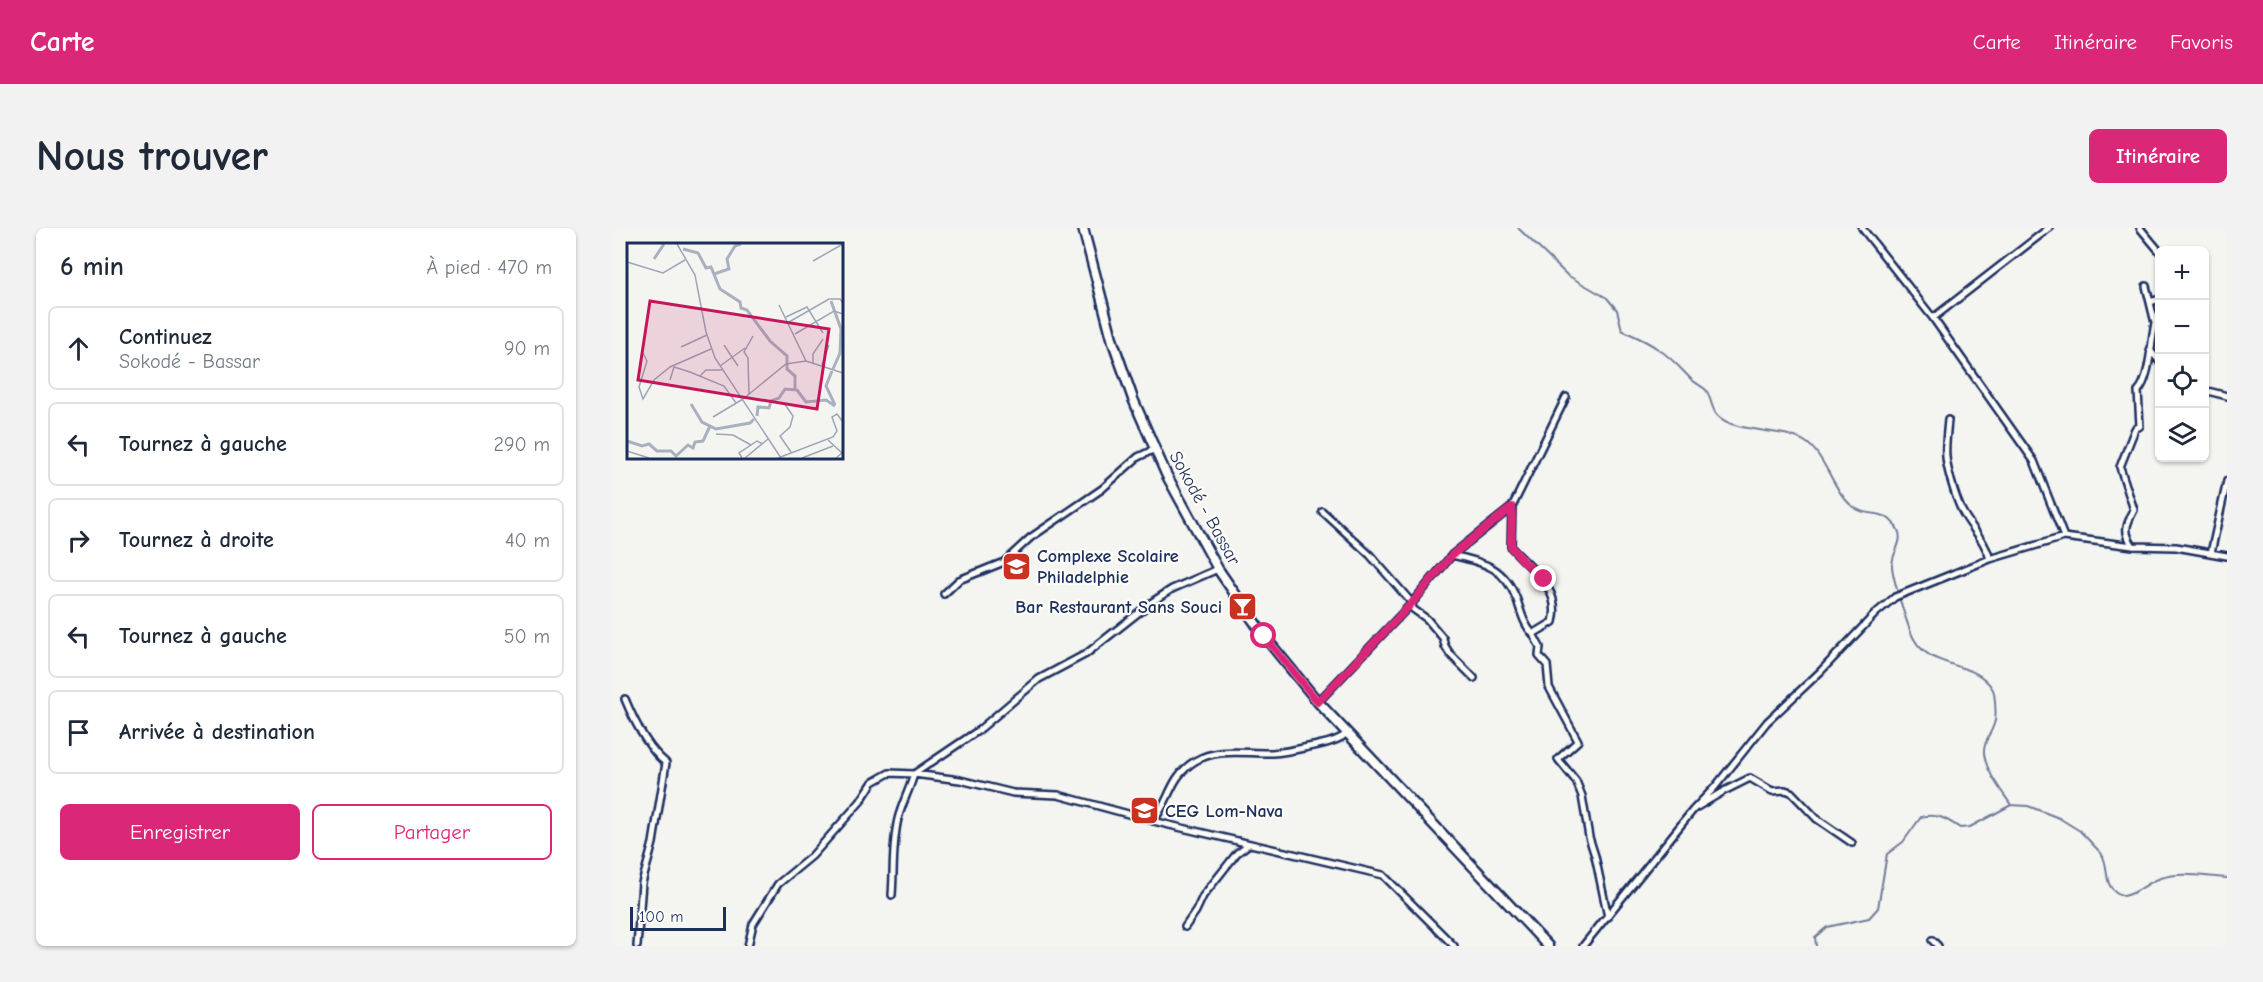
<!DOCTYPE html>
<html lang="fr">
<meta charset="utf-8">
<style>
body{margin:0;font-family:"Comic Neue",sans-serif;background:#f2f2f3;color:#1f2937}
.controls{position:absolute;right:18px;top:18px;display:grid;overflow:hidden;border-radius:9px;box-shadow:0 2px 4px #0004}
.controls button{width:54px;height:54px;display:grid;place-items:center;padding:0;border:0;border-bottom:2px solid #e0e1e3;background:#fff;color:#1f2937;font:30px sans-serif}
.scale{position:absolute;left:18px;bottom:15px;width:96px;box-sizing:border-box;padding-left:6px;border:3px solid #1b2f5e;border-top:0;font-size:16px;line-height:21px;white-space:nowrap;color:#1b2f5e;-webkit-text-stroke:4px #fdfcf7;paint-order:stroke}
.stop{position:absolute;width:18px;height:18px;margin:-14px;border:4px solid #db2777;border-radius:50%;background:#fff}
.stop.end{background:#db2777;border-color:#fff;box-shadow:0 2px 6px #0008}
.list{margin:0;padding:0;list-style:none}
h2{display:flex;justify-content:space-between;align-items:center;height:78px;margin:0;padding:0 24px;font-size:26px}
h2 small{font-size:20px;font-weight:400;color:#747a83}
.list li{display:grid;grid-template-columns:39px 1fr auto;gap:18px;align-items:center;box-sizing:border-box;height:84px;margin:0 12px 12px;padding:0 12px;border:2px solid #e0e1e3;border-radius:9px}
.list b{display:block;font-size:22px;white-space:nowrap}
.list p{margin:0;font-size:20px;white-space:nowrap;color:#747a83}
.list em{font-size:20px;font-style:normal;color:#747a83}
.actions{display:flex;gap:12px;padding:18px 24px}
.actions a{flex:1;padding:14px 0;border:2px solid #db2777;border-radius:9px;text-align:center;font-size:21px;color:#db2777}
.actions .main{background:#db2777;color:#fff}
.icon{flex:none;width:33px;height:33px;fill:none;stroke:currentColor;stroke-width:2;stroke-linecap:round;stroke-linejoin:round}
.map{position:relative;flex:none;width:1615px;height:718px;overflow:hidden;border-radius:9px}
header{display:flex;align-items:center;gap:36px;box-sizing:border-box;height:84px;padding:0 30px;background:#db2777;color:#fff}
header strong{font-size:28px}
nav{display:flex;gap:33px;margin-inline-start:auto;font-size:21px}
.intro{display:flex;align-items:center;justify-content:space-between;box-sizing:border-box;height:144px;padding:0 36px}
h1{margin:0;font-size:42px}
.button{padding:15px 27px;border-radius:9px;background:#db2777;color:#fff;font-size:21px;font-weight:700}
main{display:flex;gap:36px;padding:0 36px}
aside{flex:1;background:#fff;border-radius:9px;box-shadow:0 2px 4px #0004}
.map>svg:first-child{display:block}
</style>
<header>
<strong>Carte</strong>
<nav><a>Carte</a><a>Itinéraire</a><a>Favoris</a></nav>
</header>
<div class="intro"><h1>Nous trouver</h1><a class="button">Itinéraire</a></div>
<main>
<aside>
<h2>6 min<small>À pied · 470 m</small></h2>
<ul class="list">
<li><svg class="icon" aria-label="ahead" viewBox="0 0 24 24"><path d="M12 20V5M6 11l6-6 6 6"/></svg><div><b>Continuez</b><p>Sokodé - Bassar</p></div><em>90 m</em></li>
<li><svg class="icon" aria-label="left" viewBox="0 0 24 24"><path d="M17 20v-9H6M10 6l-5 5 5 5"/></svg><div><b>Tournez à gauche</b></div><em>290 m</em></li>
<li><svg class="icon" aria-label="right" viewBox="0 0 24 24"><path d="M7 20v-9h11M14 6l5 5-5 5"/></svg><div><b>Tournez à droite</b></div><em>40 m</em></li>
<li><svg class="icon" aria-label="left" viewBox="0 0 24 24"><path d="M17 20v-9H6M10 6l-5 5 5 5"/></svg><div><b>Tournez à gauche</b></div><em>50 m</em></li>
<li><svg class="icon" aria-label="arrive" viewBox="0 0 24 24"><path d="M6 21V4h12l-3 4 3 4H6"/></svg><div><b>Arrivée à destination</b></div></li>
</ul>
<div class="actions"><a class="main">Enregistrer</a><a>Partager</a></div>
</aside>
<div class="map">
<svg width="1615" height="718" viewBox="0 0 1615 718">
<rect width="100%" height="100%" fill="#f4f4f1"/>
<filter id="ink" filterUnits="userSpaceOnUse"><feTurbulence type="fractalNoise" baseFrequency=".0167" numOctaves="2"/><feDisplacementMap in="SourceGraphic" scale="12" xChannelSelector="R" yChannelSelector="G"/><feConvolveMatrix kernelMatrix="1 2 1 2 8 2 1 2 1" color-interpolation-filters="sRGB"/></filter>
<g filter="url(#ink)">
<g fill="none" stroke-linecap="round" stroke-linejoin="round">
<path stroke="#717c98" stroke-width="2" d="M906 0 955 47 995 70 1005 82 1010 102C1022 108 1035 113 1046 121 1059 129 1069 141 1079 151 1084 156 1090 158 1094 162 1099 169 1099 180 1105 187 1123 206 1168 199 1192 213 1213 225 1220 262 1240 278 1257 292 1272 277 1286 302 1292 314 1280 325 1280 337 1280 349 1296 400 1302 411 1320 443 1361 431 1380 460 1383 464 1382 469 1383 473 1383 481 1385 488 1382 496 1379 506 1371 514 1372 525 1374 544 1389 562 1399 577
M1204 718 1203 709 1215 699 1257 690 1266 680 1275 626 1291 614 1309 589C1326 585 1334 591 1348 600L1358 599 1399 577 1416 578 1447 590 1468 603 1489 625C1500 641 1487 659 1512 668 1527 665 1535 654 1549 650 1569 643 1595 649 1615 650"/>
<defs>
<path id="street" d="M1250 0 1321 90 1422 233 1452 309
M1528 0 1548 24
M1534 58 1543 95
M1538 74 1548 71
M1321 90 1437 0
M1538 122 1548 134
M1592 162 1615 168
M954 169 900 279 899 319C918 341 950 360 941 394L921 406 928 419 927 428 935 437 937 459 966 513 946 531 964 553 970 568 977 609 983 628 996 689
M1336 192C1335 204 1333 217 1334 229 1335 242 1344 271 1350 283 1359 300 1373 312 1378 331
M710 283 758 327 800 375 801 381 815 391 831 410 833 418 838 426 862 450
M1521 318C1511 303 1514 297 1522 282L1508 239 1523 201 1528 198 1526 163C1538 151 1539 113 1543 95L1548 92
M1599 325 1615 253
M840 327C872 335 892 338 905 372 909 384 912 397 921 406
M332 366 347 352 392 334 418 310 490 261 526 229 543 221
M13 471C22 493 35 520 54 535L41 615 30 655 25 718
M706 474 800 375 840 327 900 279
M1085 579 1112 563 1138 550 1160 563 1173 562 1179 564 1205 591 1240 615
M541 593C558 574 557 549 583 533 606 519 635 526 660 525 676 524 691 520 706 517 716 515 728 512 735 505
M280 667C282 641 280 617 286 591 290 575 298 561 302 546L348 552 401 565 446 567 553 596 771 647 842 718
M573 699 584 683 591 668 625 625 637 616
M1320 712 1326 718
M136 718 141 696 166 656 200 628 248 574 261 554 277 545 302 546 367 502 427 451 474 426 540 374 560 361 606 341
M971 718 1081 582 1103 559 1155 494 1208 444 1264 385 1283 369 1378 331 1452 309 1521 318 1564 319 1615 328"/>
<path id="primary" d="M471 0 501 114 521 171 554 246 606 341 652 408 706 474 936 718"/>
</defs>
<use href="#street" stroke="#1b2f5e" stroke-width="10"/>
<use href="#primary" stroke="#1b2f5e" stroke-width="13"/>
<use href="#street" stroke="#fdfcf7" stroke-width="5"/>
<use href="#primary" stroke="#fdfcf7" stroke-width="8"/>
</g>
</g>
<g fill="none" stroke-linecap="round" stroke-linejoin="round" filter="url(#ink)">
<path stroke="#db2777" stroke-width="8" d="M652 408 706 474 800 375 840 327 900 279 899 319 913 335 932 351"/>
</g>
<defs>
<symbol id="school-square" viewBox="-11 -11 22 22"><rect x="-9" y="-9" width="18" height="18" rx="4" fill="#c8321e" stroke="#fdfcf7"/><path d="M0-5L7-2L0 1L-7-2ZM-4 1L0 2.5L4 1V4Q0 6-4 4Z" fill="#fff"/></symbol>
<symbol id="bar-square" viewBox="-11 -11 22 22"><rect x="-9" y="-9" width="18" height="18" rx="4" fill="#c8321e" stroke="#fdfcf7"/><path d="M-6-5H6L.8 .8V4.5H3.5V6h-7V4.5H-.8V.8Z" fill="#fff"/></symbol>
</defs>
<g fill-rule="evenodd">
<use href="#school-square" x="388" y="322" width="33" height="33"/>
<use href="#bar-square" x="614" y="362" width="33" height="33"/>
<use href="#school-square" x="516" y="566" width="33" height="33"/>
</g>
<g text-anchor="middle" stroke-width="4.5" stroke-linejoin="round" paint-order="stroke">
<g font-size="18" fill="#1b2f5e" stroke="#fdfcf7">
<text transform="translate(593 280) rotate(61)" y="6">Sokodé - Bassar</text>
</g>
<g font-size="18" font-weight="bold" fill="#1b2f5e" stroke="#fdfcf7" text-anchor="start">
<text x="425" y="334">Complexe Scolaire<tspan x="425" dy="21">Philadelphie</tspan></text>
<text x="610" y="385" text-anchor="end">Bar Restaurant Sans Souci</text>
<text x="553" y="589">CEG Lom-Nava</text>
</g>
</g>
<g transform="translate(15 15)">
<rect width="216" height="216" fill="#f4f4f1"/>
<path fill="none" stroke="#aab0bf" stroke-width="3" d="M56 6 71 10 79 25 84 24 93 46 113 59 114 65 120 67 143 98 160 113V126L168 133V146M27 16 37 1M87 31 102 26 100 16 108 3 114 1M204 58 214 86 213 110 206 126M205 128 199 143 208 162M64 161 75 179 89 186 123 180 127 176M130 173 131 164 142 165 144 158 152 155 158 146 170 147 179 159 199 157 208 163M0 198 15 203 22 201 30 208H44L49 213 61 202 66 205 68 199 76 198 83 183"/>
<path fill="none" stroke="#9da5b6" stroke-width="1.5" d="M50 1 68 32 79 89 88 115 154 215M186 18 216 1M0 19 36 30 58 17M152 62 179 118M159 74 180 64 196 90M162 79 202 56H213L216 60M168 91 207 68 216 71M97 102 111 123M54 104 80 92M16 110 20 118 12 144 16 156 27 137 43 124 84 106M186 120V111L196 96M195 122 202 102M93 123 118 105M73 133 79 127H95M43 137 47 124 63 129 97 143 109 160M122 152 121 115 117 109 126 93M116 156 159 121 179 118 216 130M157 160 166 173 163 184 153 193 164 209M86 174 116 156M89 191 106 192 124 202M201 197 215 210 209 215M0 208 22 215M115 215 112 210 130 198 136 201M118 215 141 196M151 215 206 194 210 188 205 174 210 171 216 179M175 215 206 203"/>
<path fill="#c2185b" fill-opacity="0.15" stroke="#c2185b" stroke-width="3" d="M23 58 202 86 190 166 11 137Z"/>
<rect width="216" height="216" fill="none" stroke="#1b2f5e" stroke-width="3"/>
</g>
</svg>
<div class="controls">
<button>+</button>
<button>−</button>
<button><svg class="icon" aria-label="locate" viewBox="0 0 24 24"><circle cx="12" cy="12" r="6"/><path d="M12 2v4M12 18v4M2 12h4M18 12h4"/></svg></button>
<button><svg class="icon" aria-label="layers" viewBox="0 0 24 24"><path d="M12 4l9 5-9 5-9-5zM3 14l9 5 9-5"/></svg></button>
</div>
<div class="scale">100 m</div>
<div class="stop" style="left:652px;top:408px"></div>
<div class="stop end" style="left:932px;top:351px"></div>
</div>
</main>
